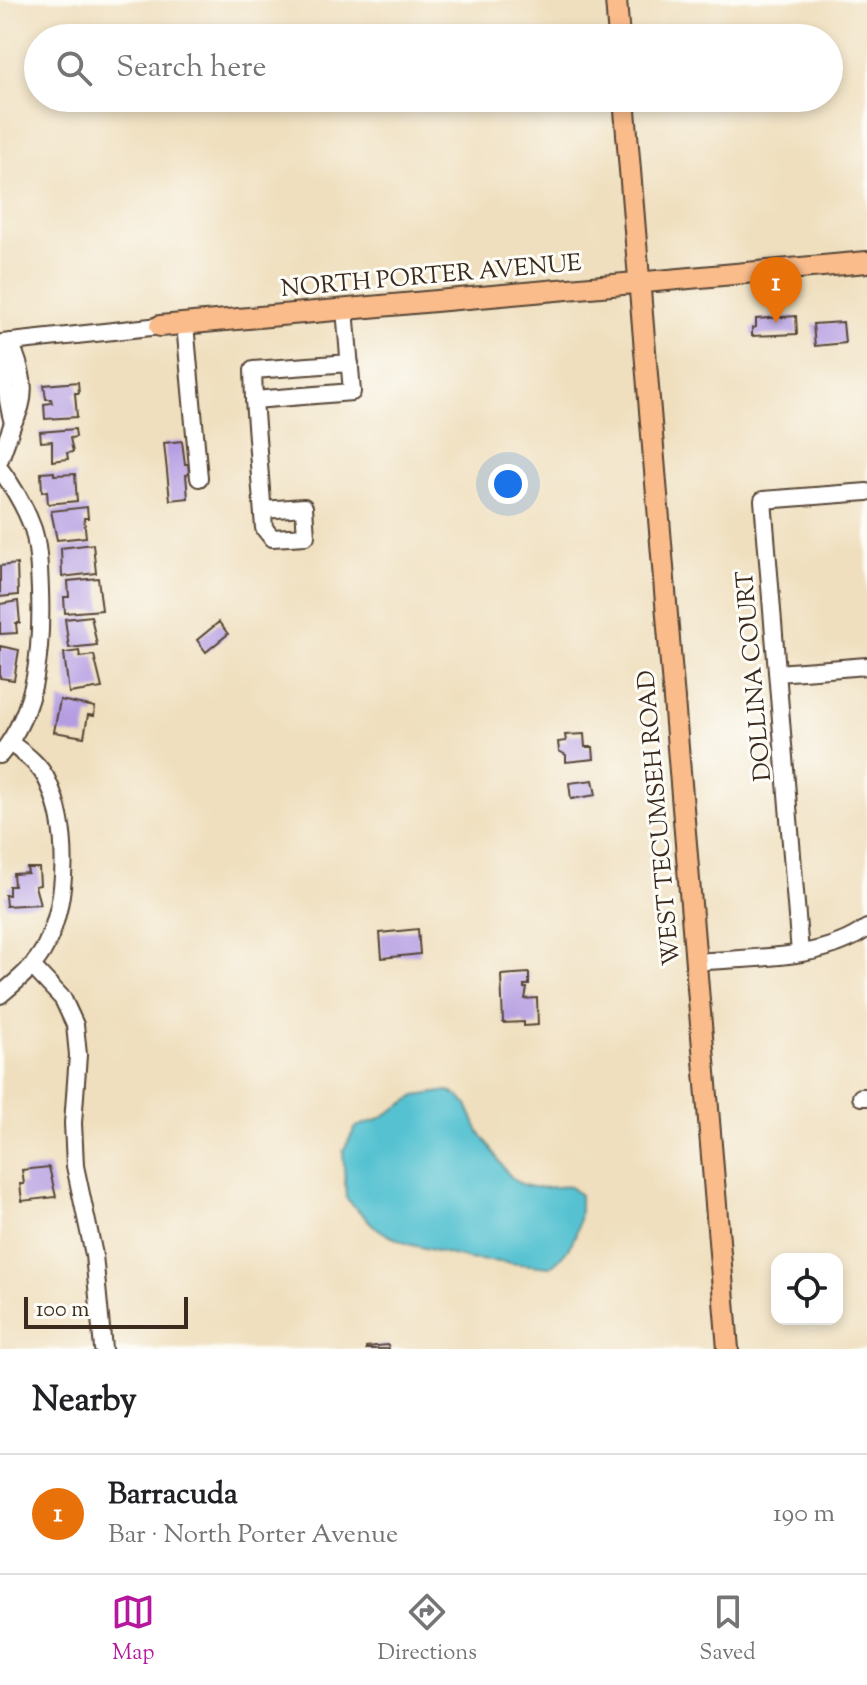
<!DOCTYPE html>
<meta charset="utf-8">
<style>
body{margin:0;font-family:"Sorts Mill Goudy",serif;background:#f6f6f6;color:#202124}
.controls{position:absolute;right:24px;bottom:24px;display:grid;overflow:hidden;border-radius:16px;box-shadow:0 4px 12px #0003}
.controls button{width:72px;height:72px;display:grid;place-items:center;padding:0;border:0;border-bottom:2px solid #e0e0e0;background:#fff;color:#202124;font:40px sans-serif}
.scale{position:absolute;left:24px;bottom:20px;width:164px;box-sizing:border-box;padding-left:8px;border:4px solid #3b2a1e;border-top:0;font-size:22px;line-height:28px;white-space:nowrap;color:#3b2a1e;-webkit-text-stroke:6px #fdfcf7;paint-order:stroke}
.you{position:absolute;left:508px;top:484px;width:28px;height:28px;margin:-20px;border:6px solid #fff;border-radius:50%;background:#1a73e8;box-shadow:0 0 0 12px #1a73e833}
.badge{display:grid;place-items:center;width:52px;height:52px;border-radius:50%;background:#b5179e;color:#fff;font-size:26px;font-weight:700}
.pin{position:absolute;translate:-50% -66px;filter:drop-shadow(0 2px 4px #0008)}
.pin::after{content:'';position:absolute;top:42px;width:28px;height:24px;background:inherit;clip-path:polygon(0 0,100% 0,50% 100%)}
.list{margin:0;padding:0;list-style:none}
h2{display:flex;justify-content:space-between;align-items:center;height:104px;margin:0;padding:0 32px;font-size:34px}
h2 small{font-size:26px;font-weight:400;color:#757577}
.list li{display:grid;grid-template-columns:52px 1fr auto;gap:24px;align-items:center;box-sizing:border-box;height:120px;padding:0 32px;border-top:2px solid #e0e0e0}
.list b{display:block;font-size:30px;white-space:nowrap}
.list p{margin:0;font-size:26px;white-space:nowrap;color:#757577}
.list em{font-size:26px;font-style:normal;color:#757577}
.icon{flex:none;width:44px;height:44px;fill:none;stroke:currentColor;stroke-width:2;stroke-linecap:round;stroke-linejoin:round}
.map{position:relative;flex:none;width:867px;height:1349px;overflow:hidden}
.search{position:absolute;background:#fff;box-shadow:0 4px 12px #0003;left:24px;right:24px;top:24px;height:88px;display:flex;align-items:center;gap:20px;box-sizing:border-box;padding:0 28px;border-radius:44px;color:#757577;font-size:30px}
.sheet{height:224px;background:#fff}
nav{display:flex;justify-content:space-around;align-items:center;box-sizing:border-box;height:112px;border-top:2px solid #e0e0e0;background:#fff;font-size:22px;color:#757577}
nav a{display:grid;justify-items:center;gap:4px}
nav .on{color:#b5179e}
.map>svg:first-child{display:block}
</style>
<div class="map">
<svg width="867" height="1349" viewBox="0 0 867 1349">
<rect width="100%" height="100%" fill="#fdfcf7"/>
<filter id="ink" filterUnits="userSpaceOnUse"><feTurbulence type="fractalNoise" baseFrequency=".0125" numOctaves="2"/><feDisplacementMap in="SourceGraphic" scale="16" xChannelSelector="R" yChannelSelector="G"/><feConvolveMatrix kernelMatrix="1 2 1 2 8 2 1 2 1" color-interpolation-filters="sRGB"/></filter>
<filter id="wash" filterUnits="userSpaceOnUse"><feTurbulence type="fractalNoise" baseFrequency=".006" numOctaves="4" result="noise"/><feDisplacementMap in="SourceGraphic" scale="32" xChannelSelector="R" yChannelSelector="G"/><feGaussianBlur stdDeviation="1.8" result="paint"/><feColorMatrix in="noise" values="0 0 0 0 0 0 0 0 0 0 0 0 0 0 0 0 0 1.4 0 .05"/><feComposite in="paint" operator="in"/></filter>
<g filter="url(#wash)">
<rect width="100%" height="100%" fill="#efdfbe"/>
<path fill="#56c2d1" stroke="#487678" stroke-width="2" d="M449 1091C470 1101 469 1111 478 1130 481 1135 485 1140 489 1145 514 1187 519 1191 569 1186L580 1195C581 1228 576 1246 550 1267L469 1259 408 1244 388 1235 374 1226 346 1198 343 1151 356 1127 377 1120 416 1096Z"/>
<g id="blocks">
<path fill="#b59de2" d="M796 316 797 334 752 336V328L756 327V319Z
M843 322 845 343 815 346 813 324Z
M78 382 79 393H75L77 417 45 419 44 404 52 403 51 399H46L44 385Z
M75 429 76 437 70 438 73 452 67 453 68 459 52 461V441L41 442 40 432Z
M182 441 185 464H188L189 474 186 475 188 498 170 500 164 443Z
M54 472V475L75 474 77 501 48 504 47 491 42 492 41 473Z
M87 507 88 518H84L86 537 57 540 51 511Z
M93 544 96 573 62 577 61 548Z
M17 564 18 595 0 597V566Z
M98 578 102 610 65 613 64 597H69L68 581Z
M18 601 20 623H16L17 633 0 634V604Z
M91 616 97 645 69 648 65 619Z
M219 622 228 634 206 652 197 640Z
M0 646 19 650 14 680 0 678Z
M79 651 80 657 94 655 102 688 69 693 64 653Z
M60 700 95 707 94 716 88 715 84 737 54 732Z
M584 734 585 747H593L594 759 566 762V755L559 751 558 742 566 741 565 735Z
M593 780 596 795 571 799 569 783Z
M27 868H39L40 885 35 886 40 904 6 906 5 895H9V886H14L13 874 28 873Z
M418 929 420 954 382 958 380 933Z
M529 973V985H524V988H527L525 999 537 998 538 1025 524 1026V1022L503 1023 501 975Z
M49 1167 56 1197 22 1201 20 1184H24L22 1170Z
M388 1345 389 1349H366V1347Z"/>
</g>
</g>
<g filter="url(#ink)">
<use href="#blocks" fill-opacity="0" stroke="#564536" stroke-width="2"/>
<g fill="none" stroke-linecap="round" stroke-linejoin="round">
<defs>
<path id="minor" d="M185 324 199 478
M10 342C22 369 30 396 13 423 5 394 4 371 10 342Z
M2 343 160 326
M254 400 253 370 350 363
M0 459 13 423
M0 469C14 488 25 506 33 529 39 548 39 570 40 590 42 648 38 709 0 755
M263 510 304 507 306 536 272 538 264 528 254 400 352 392 345 309
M777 673 867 666
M800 953 763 500 867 492
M696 962C749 957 823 961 867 928
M32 966 63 999 75 1025 78 1055 73 1123 75 1166 94 1255 103 1349
M0 995C17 981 36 966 46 945 68 899 70 830 48 782 40 764 25 754 10 743
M861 1097H867"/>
<path id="major" d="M616 0 619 38
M624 98 728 1349
M160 326 867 262"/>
</defs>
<use href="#minor" stroke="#564536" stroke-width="20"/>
<use href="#major" stroke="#564536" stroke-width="24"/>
<use href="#minor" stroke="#fff" stroke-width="16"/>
<use href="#major" stroke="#fabc8b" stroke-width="20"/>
</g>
</g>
<g text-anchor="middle" stroke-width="6" stroke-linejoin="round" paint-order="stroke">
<g font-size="24" fill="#3b2a1e" stroke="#fdfcf7">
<text transform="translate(431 275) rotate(-5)" y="8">NORTH PORTER AVENUE</text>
<text transform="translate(753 676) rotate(-95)" y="8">DOLLINA COURT</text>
<text transform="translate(658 818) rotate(-95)" y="8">WEST TECUMSEH ROAD</text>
</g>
</g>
</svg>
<div class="controls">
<button><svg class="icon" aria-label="locate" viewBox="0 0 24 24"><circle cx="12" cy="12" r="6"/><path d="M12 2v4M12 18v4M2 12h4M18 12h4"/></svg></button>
</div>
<div class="scale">100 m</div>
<div class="you"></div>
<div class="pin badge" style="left:776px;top:323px;background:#e8710a">1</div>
<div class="search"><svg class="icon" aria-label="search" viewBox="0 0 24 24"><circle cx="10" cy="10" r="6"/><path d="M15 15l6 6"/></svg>Search here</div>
</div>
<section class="sheet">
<h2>Nearby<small></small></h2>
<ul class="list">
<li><span class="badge" style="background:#e8710a">1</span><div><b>Barracuda</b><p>Bar · North Porter Avenue</p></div><em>190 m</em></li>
</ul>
</section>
<nav>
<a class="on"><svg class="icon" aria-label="map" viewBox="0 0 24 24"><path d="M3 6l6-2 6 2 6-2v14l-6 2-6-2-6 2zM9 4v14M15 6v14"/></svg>Map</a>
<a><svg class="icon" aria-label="directions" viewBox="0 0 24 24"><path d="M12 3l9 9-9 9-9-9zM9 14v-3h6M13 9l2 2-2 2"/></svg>Directions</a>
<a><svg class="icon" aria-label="saved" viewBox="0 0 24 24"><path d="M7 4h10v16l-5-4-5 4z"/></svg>Saved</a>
</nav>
